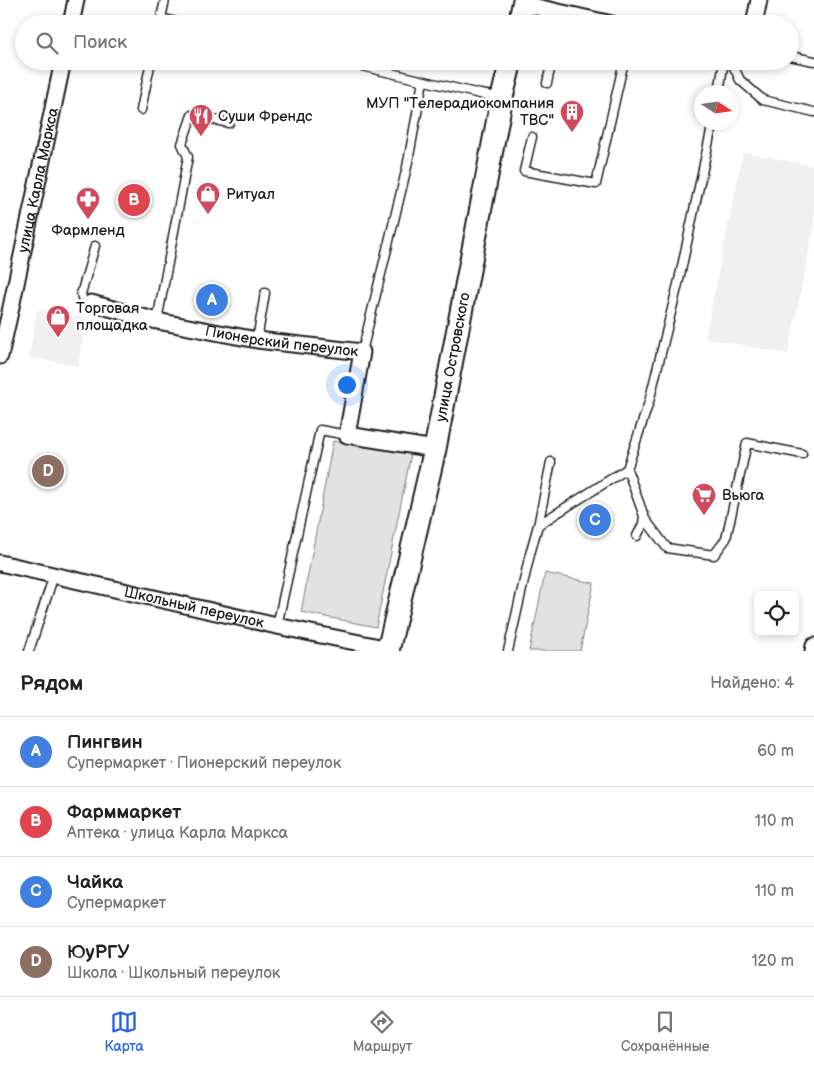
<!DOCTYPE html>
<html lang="ru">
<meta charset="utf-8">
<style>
body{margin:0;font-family:"Balsamiq Sans",sans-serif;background:#f6f6f6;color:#222}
.controls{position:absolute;right:15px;bottom:15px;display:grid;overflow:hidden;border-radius:8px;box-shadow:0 2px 8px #0003}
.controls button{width:45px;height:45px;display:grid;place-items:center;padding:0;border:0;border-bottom:1px solid #e0e0e0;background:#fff;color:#222;font:25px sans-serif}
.compass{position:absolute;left:694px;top:85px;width:45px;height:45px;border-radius:50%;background:#fff;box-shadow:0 2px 8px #0003;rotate:102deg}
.you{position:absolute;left:346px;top:384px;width:18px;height:18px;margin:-12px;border:4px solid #fff;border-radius:50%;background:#1a73e8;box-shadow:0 0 0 8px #1a73e833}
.badge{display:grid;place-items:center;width:32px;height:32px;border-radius:50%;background:#2563eb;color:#fff;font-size:16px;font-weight:700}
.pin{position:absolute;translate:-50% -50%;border:2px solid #fff;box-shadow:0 1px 5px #0006}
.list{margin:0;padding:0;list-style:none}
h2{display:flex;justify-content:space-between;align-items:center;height:65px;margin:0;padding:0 20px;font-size:21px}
h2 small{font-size:16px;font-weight:400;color:#767676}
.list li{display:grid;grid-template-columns:32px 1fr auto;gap:15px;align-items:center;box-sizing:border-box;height:70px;padding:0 20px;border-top:1px solid #e0e0e0}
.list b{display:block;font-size:19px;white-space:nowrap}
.list p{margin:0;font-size:16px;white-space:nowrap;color:#767676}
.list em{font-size:16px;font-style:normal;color:#767676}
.icon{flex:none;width:28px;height:28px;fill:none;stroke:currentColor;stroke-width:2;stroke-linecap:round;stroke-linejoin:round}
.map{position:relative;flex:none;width:814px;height:651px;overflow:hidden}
.search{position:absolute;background:#fff;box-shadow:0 2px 8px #0003;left:15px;right:15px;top:15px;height:55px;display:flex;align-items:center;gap:12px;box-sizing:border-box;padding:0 18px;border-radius:28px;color:#767676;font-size:19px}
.sheet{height:345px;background:#fff}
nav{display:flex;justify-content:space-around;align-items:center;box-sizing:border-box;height:70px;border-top:1px solid #e0e0e0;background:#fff;font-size:14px;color:#767676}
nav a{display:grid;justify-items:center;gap:2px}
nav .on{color:#2563eb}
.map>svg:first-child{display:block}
</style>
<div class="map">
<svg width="814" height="651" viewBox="0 0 814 651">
<rect width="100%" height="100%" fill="#fff"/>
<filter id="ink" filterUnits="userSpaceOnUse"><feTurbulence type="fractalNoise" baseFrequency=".02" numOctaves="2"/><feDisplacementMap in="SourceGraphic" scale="10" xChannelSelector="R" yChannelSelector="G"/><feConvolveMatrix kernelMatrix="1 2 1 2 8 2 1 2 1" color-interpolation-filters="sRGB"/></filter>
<g filter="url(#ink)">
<path fill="#f0f0f0" d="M743 152 814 166V227L788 354 705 338Z
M37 310 86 318 78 366 29 357Z"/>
<path fill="#e2e2e2" stroke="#7f7f7f" d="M333 441 411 454 376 627 301 612Z
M545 573 594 583 580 651H529Z"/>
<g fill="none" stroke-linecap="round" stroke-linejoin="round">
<defs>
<path id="lane" d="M165 0 161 18 183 24
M790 56 814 61
M340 61 480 94 500 97
M731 61 740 80 763 100 814 112
M547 83 552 61
M719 92 724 61
M141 110 151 61
M532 137 524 171 596 184 624 61
M91 303 83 301 81 294 95 246
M157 321 188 157 182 144 192 115 229 123
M257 340 265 293
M362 352 407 167 423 81
M627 469 645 519 667 548 714 555 726 539 747 443 802 454
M538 526 551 462
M637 536 643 524 644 515
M277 626 320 430 347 435
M29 651 54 575
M508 651 530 554 538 525 627 469 649 402 679 280 713 122"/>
<g id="street">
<path d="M523 4 612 24"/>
<path d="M71 24 76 0"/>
<path d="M754 24 759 0"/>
<path id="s1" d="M91 303 157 321 257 340 362 352 347 435 435 449"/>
<path id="s2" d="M0 356 10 312 63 61"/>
<path id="s3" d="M0 563 277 626 389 649"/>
<path d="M813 651 814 646"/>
</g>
<g id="secondary">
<path d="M519 24 524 0"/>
<path id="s4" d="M388 651 435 449 502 97 511 61"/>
</g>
</defs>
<use href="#lane" stroke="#1c1c1c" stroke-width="11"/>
<use href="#street" stroke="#1c1c1c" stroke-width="19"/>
<use href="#secondary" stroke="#1c1c1c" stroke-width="25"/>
<use href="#lane" stroke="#fff" stroke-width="8"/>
<use href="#street" stroke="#fff" stroke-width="15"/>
<use href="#secondary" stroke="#fff" stroke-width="21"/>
</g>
</g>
<defs>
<symbol id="building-pin" viewBox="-11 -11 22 30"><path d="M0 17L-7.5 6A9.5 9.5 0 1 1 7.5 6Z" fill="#d1495b" stroke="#fff"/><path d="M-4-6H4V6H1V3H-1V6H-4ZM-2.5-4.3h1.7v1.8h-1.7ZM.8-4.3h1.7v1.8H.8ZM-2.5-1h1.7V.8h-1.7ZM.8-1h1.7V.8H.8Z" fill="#fff"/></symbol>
<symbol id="restaurant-pin" viewBox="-11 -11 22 30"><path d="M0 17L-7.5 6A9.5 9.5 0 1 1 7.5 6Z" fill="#d1495b" stroke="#fff"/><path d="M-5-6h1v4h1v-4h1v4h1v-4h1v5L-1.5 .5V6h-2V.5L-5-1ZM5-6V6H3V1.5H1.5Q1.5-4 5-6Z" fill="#fff"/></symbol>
<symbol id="shop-pin" viewBox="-11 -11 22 30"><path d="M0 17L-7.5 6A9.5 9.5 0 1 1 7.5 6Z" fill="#d1495b" stroke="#fff"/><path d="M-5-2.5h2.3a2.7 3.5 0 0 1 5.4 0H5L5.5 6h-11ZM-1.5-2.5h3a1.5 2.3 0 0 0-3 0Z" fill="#fff"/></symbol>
<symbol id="pharmacy-pin" viewBox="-11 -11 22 30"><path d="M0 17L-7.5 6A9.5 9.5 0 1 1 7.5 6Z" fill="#d1495b" stroke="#fff"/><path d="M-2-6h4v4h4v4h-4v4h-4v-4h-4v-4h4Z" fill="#fff"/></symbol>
<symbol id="supermarket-pin" viewBox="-11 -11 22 30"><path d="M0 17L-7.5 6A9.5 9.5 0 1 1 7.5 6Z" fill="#d1495b" stroke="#fff"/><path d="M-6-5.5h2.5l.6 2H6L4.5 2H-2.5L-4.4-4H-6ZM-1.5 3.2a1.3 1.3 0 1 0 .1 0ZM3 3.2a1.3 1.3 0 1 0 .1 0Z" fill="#fff"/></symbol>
</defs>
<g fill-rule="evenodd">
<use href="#building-pin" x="558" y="98" width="28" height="38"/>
<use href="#restaurant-pin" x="187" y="102" width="28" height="38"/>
<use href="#shop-pin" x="194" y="180" width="28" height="38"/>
<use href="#pharmacy-pin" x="74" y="185" width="28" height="38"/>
<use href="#shop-pin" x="44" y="303" width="28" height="38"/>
<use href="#supermarket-pin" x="690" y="481" width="28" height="38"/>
</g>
<g text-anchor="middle" stroke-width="5" stroke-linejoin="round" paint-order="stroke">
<g font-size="15" fill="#1c1c1c" stroke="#fff" text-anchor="start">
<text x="554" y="108" text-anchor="end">МУП "Телерадиокомпания<tspan x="554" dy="17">ТВС"</tspan></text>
<text x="218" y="121">Суши Френдс</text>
<text x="226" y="199">Ритуал</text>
<text x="88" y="235" text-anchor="middle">Фармленд</text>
<text x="76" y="313">Торговая<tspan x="76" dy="17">площадка</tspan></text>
<text x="722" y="500">Вьюга</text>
</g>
<g font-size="15" fill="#1c1c1c" stroke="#fff">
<text dy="5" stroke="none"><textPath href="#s2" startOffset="180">улица Карла Маркса</textPath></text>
<text dy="5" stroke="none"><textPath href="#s1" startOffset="195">Пионерский переулок</textPath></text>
<text dy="5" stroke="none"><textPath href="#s4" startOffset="301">улица Островского</textPath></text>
<text dy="5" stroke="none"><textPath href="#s3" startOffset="199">Школьный переулок</textPath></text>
</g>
</g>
</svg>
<div class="controls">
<button><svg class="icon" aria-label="locate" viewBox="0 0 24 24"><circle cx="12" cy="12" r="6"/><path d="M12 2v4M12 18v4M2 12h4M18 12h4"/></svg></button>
</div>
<svg class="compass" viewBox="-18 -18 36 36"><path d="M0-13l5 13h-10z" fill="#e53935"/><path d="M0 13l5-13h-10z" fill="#767676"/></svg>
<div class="you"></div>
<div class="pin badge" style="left:212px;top:300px;background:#3f7fe0">A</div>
<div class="pin badge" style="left:134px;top:200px;background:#e0444e">B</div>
<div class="pin badge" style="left:595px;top:520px;background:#3f7fe0">C</div>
<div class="pin badge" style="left:48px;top:471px;background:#8d6e63">D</div>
<div class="search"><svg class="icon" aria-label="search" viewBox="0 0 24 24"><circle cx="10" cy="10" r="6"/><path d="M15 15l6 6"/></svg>Поиск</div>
</div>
<section class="sheet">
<h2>Рядом<small>Найдено: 4</small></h2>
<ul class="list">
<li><span class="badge" style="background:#3f7fe0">A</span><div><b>Пингвин</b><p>Супермаркет · Пионерский переулок</p></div><em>60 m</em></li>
<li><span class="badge" style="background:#e0444e">B</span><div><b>Фарммаркет</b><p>Аптека · улица Карла Маркса</p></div><em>110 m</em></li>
<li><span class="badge" style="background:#3f7fe0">C</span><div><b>Чайка</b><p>Супермаркет</p></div><em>110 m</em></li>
<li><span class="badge" style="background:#8d6e63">D</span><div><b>ЮуРГУ</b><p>Школа · Школьный переулок</p></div><em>120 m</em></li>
</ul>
</section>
<nav>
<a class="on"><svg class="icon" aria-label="map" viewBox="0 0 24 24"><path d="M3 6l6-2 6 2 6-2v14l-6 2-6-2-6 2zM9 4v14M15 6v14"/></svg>Карта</a>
<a><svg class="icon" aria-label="directions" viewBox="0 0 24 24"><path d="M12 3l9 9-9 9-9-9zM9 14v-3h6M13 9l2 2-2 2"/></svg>Маршрут</a>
<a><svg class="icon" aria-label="saved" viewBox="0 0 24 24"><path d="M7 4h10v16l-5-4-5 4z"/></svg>Сохранённые</a>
</nav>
